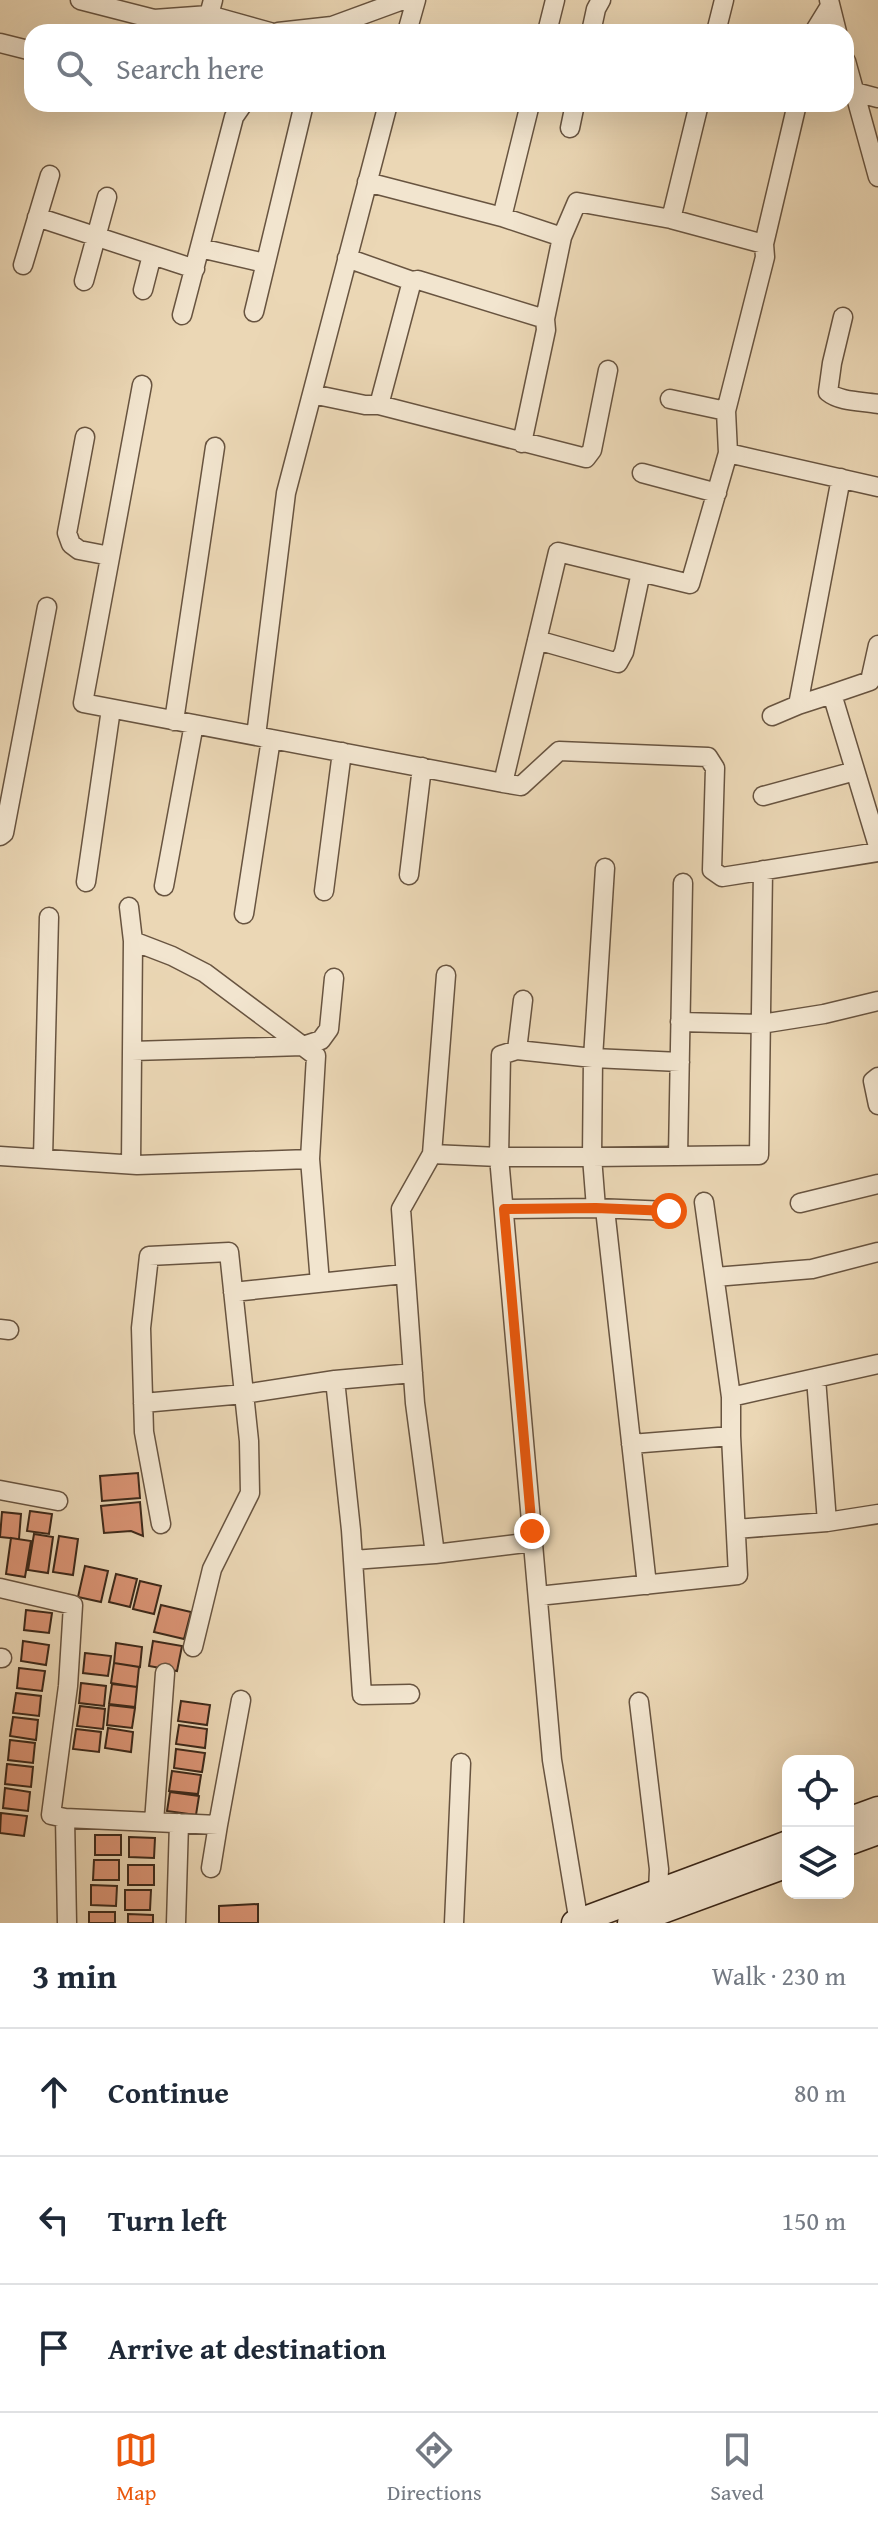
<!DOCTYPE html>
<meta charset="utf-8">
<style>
body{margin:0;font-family:"Gentium Book Plus",serif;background:#f2f2f3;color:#1f2937}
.controls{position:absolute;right:24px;bottom:24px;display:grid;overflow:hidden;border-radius:16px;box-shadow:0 8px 32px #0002}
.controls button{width:72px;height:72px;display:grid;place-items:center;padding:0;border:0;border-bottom:2px solid #e0e1e3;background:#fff;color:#1f2937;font:40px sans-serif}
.stop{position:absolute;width:24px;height:24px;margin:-18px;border:6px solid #ea580c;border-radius:50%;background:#fff}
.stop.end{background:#ea580c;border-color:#fff;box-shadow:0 2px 8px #0008}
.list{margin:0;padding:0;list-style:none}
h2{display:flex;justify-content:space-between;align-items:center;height:104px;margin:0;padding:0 32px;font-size:34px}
h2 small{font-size:26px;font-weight:400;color:#747a83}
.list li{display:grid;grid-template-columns:52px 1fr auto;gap:24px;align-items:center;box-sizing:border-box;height:128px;padding:0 32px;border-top:2px solid #e0e1e3}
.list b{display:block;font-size:30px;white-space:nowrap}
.list em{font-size:26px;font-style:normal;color:#747a83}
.icon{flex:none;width:44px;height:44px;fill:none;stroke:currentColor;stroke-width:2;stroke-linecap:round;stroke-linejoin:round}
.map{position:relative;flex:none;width:878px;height:1923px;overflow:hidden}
.search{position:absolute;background:#fff;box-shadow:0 8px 32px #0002;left:24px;right:24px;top:24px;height:88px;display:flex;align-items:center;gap:20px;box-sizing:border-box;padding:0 28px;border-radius:24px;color:#747a83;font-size:30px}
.sheet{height:488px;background:#fff}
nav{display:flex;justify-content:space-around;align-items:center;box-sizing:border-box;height:112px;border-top:2px solid #e0e1e3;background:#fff;font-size:22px;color:#747a83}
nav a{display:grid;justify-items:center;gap:4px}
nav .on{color:#ea580c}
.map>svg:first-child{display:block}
</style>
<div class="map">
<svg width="878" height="1923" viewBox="0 0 878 1923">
<rect width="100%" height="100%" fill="#ebd7b5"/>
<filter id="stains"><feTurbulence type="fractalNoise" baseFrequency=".0025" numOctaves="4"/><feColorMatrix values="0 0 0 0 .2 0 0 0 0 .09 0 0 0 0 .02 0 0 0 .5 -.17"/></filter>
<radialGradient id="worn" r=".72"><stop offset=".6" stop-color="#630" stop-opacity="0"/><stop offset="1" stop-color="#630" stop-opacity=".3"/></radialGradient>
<path fill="#db9475" stroke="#3c2819" stroke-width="2" d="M138 1473 140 1498 102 1501 100 1476Z
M140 1502 143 1536 131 1531 104 1533 101 1506Z
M30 1511 52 1514 49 1534 27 1531Z
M2 1512 21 1514 19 1539 0 1537Z
M34 1534 53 1537 48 1573 28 1570Z
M59 1536 78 1539 73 1575 53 1572Z
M11 1538 31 1541 25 1577 6 1574Z
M85 1566 108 1571 101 1602 78 1597Z
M116 1574 137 1579 130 1607 109 1602Z
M140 1581 161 1586 154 1614 133 1609Z
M161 1605 191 1612 184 1639 154 1632Z
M26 1610 52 1613 49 1633 24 1630Z
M23 1641 49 1645 46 1665 21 1661Z
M153 1641 182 1646 177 1671 149 1666Z
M116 1643 142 1647 140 1667 114 1663Z
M85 1653 111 1656 108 1676 83 1673Z
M114 1663 139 1667 137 1687 111 1683Z
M19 1668 45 1671 42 1691 17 1688Z
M81 1683 106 1686 104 1706 79 1703Z
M112 1684 137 1687 135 1707 109 1704Z
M16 1693 41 1696 39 1716 13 1713Z
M181 1701 210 1705 207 1725 178 1721Z
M109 1705 135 1708 132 1728 107 1725Z
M80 1706 105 1709 103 1729 77 1726Z
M13 1717 38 1720 36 1740 10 1736Z
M179 1725 207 1729 205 1748 176 1744Z
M108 1728 133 1732 131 1752 105 1748Z
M76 1729 101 1732 99 1752 73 1749Z
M10 1740 35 1743 33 1763 8 1760Z
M176 1749 205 1753 202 1772 174 1768Z
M7 1764 33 1767 31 1787 5 1784Z
M172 1771 201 1775 198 1794 169 1791Z
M5 1788 30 1792 28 1811 3 1808Z
M170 1792 199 1796 196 1815 167 1811Z
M1 1813 27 1816 24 1836 0 1833Z
M95 1835H121V1855H95Z
M129 1837 155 1838 154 1858 129 1857Z
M94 1860H119V1880H93Z
M128 1865H154V1885H128Z
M91 1885 117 1886 116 1906 91 1905Z
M125 1890H151L150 1910H125Z
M258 1904V1923H219V1906Z
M89 1912H115V1923H89Z
M128 1914 153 1915V1923H128Z"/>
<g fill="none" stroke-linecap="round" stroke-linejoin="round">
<defs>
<path id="street" d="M80 0 154 19 209 15
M213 0 209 15 270 32
M829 0 837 32
M278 32 332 26 403 0
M407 32 416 0
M547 32 555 0
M591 32 596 9 601 0
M716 32 724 0
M814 32 830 6
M0 43 32 51
M846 61 878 177
M855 92 878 98
M570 128 575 104
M367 182 502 217 562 237
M37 217 195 269
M502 217 530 104
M671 219 699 104
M200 248 265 263
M347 258 412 281 418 280 545 319
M23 265 50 175
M84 281 107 197
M143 290 152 255
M254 312 304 104
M182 315 234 117 243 104
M843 317 832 363 828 392C840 402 862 401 878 404
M142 385 83 703 503 783
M312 394 365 405H379L586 458 592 450 608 370
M670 399 726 411
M379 405 412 281
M85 437 67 533 71 544 79 550 110 556
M522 443 546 330 545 319 562 237 577 202 671 219 764 244
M728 453 726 411 765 257 764 244 797 104
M642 473 717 493
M878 487 728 453 690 584 558 552 503 783 521 786 559 751 708 757 715 768 712 870 722 877 878 852
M537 640 618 663 624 652 641 572
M878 645 870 681 832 694 878 846
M832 694 798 705 841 478
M772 716 798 705
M174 721 215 447
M256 736 286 493 388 104
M763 796 855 771
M0 836 4 833 47 607
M605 868 593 1058 592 1157H499L501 1055 517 1050 593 1058 680 1062
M409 875 422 767
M86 882 111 709
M164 886 194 724
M324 891 342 752
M129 907 133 941
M244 914 271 739
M446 975 432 1154 499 1157 552 1760 579 1923
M680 1022 761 1024 824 1014 878 1001
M517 1050 523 1000
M132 1051 303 1046 321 1040 329 1029 334 978
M878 1077 873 1081 878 1105
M432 1154 401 1209 415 1403 435 1554 533 1542
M0 1156 137 1165 310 1159 320 1283
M678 1156 683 883
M43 1158 49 917
M131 1164 133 941 172 956 205 973 316 1056 310 1159
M800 1203 878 1184
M504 1209 596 1208
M605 1209 647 1585
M669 1211 596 1208 592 1157 759 1155 763 870
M715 1277 812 1269 878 1252
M233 1292 404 1274
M0 1329 9 1330
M816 1378 827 1522
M335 1380 413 1373
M731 1397 878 1364
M143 1403 244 1394 335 1380 351 1530 362 1695 410 1694
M631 1444 731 1436
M0 1490 58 1501
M161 1524 144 1432 141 1328 149 1256 229 1252 249 1441 250 1493 212 1569 193 1647
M736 1529 827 1522 878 1514
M353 1560 435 1554
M0 1588 73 1605 68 1686 51 1815 65 1818 67 1923
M538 1596 738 1575 731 1436V1397L704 1202
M0 1658H2
M639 1702 659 1869 658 1892
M65 1818 218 1825 241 1700
M154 1822 165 1673
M211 1868 218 1825
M176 1923 179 1823
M454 1923 461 1763"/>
<path id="secondary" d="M848 1820 878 1809
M848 1843 878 1832
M574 1923 788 1843
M630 1923 788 1865"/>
</defs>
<use href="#street" stroke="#685440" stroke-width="21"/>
<use href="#secondary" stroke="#3c2819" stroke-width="27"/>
<use href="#street" stroke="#f2e5cf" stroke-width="18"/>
<use href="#secondary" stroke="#f2e5cf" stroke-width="24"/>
</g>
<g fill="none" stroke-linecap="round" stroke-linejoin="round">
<path stroke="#ea580c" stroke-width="10" d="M532 1531 504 1209 596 1208 669 1211"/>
</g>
<rect width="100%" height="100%" filter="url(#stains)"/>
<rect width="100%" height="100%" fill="url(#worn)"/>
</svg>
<div class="controls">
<button><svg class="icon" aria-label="locate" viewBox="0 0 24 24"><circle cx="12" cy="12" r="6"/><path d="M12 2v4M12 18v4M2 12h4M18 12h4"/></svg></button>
<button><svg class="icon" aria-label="layers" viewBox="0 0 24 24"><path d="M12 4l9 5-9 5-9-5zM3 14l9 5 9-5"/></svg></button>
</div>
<div class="stop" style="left:669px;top:1211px"></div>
<div class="stop end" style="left:532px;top:1531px"></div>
<div class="search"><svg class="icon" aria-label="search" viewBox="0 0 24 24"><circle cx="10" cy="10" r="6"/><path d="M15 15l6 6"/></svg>Search here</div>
</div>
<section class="sheet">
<h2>3 min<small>Walk · 230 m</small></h2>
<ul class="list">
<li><svg class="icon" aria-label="ahead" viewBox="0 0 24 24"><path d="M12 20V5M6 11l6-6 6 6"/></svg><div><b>Continue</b></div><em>80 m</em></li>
<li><svg class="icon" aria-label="left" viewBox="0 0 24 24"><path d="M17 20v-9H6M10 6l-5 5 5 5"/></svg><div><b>Turn left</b></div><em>150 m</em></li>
<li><svg class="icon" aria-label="arrive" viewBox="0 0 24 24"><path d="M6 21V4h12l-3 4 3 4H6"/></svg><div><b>Arrive at destination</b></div></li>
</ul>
</section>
<nav>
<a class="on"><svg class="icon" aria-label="map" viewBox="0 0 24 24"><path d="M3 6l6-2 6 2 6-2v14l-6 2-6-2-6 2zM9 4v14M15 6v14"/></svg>Map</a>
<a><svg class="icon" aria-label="directions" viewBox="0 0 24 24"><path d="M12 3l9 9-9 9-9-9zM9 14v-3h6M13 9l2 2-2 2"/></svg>Directions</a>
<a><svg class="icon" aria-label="saved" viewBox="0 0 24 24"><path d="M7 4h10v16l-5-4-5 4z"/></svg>Saved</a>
</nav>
